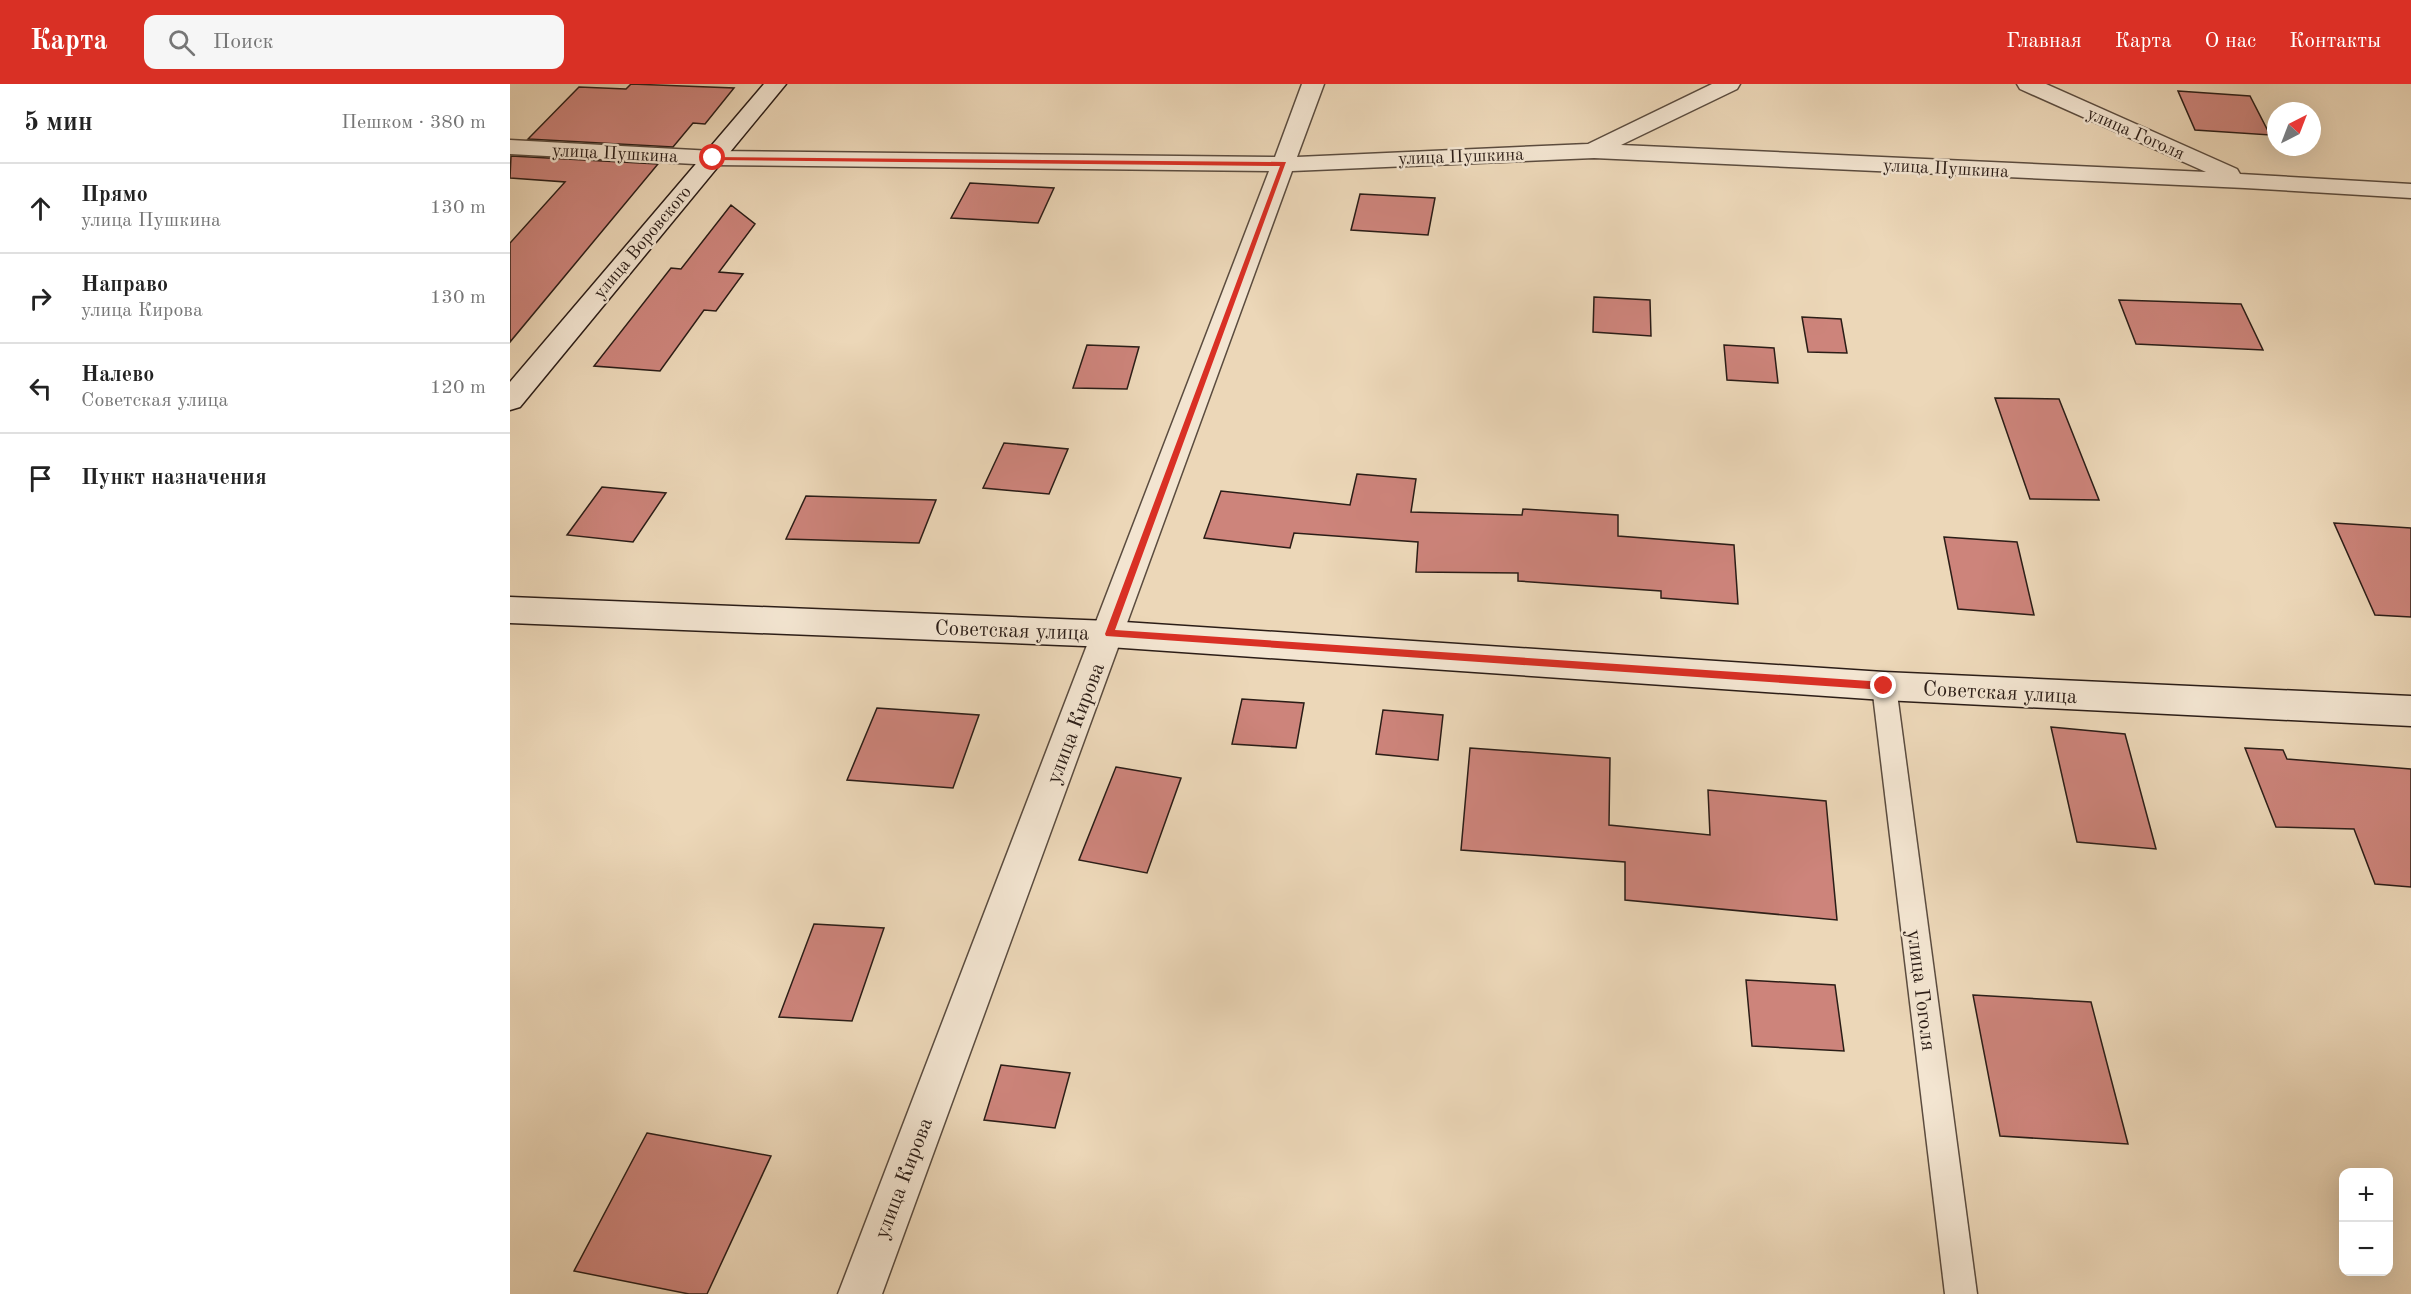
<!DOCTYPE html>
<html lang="ru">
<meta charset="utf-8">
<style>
body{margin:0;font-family:"Old Standard TT",serif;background:#f6f6f6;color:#222}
.controls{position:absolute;right:18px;bottom:18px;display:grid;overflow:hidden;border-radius:12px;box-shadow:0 6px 24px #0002}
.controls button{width:54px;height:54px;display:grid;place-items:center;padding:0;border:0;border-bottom:2px solid #e0e0e0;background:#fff;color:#222;font:30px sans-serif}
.compass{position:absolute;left:1757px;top:18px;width:54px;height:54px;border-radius:50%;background:#fff;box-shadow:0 6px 24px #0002;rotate:42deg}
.stop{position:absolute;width:18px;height:18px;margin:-14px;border:4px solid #d93025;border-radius:50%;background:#fff}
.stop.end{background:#d93025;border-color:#fff;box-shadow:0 2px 6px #0008}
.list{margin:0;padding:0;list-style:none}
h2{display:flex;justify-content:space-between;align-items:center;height:78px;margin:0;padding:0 24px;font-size:26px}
h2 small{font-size:20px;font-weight:400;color:#767676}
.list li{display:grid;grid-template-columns:39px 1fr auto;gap:18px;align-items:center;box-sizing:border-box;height:90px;padding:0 24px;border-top:2px solid #e0e0e0}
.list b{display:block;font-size:22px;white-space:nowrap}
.list p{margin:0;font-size:20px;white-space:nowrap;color:#767676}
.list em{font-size:20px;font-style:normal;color:#767676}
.icon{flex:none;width:33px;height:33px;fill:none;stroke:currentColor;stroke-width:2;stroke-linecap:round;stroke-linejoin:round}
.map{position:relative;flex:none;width:1901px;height:1210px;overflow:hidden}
header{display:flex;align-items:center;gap:36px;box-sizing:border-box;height:84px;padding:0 30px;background:#d93025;color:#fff}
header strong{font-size:28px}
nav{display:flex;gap:33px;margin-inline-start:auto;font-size:21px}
.search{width:420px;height:54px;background:#f6f6f6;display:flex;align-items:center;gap:15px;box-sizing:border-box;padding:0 21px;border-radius:12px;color:#767676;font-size:22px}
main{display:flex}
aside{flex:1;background:#fff}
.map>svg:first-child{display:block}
</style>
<header>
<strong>Карта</strong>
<div class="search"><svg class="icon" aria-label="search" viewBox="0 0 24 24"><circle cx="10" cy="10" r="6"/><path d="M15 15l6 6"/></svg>Поиск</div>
<nav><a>Главная</a><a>Карта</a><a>О нас</a><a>Контакты</a></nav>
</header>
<main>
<aside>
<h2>5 мин<small>Пешком · 380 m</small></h2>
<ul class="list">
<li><svg class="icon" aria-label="ahead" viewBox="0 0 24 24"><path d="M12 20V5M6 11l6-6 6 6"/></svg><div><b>Прямо</b><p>улица Пушкина</p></div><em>130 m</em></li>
<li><svg class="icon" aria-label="right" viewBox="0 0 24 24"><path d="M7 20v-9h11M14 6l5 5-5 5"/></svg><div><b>Направо</b><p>улица Кирова</p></div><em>130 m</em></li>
<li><svg class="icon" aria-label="left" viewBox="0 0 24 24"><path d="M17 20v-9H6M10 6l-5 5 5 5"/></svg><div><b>Налево</b><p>Советская улица</p></div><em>120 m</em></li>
<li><svg class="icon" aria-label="arrive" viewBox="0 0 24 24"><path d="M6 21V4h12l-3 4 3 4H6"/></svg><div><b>Пункт назначения</b></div></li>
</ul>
</aside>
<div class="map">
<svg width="1901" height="1210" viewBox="0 0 1901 1210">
<rect width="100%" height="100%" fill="#ecd7b8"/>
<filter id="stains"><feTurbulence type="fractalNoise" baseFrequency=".00333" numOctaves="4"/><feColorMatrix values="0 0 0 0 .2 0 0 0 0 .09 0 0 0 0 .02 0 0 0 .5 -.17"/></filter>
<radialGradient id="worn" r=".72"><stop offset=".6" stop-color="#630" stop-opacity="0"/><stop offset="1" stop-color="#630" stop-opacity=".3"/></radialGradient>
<path fill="#cd847b" stroke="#2b1d17" stroke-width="1.5" d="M121 0 224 4 195 40 183 39 163 63 18 55 69 3 116 5Z
M1668 7 1740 12 1760 51 1685 46Z
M1 72 148 80 0 258V159L55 98 0 94Z
M460 99 544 104 528 139 441 134Z
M850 110 925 114 918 151 841 146Z
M221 121 245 140 209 188 233 190 206 227 194 226 150 287 84 282 161 184 171 185Z
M1084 213 1140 216 1141 252 1083 248Z
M1609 216 1731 220 1753 266 1626 260Z
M1292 233 1331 235 1337 269 1298 268Z
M577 261 629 263 617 305 563 304Z
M1214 261 1264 264 1268 299 1217 296Z
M1485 314 1549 315 1589 416 1520 415Z
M494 359 558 365 539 410 473 404Z
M847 390 906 395 901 428 1012 431 1013 425 1108 431V452L1224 461 1228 520 1151 514V507L1008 497V489L906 488 908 458 784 449 780 464 694 454 711 407 840 421Z
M92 403 156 409 123 458 57 451Z
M296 412 426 416 409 459 276 455Z
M1824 439 1901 444V533L1865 531Z
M1434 453 1507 458 1524 531 1448 525Z
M732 615 794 619 786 664 722 660Z
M367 624 469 631 443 704 337 696Z
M873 626 933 631 928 676 866 670Z
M1541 643 1615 650 1646 765 1567 758Z
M960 664 1100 674 1099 741 1200 751 1198 706 1316 717 1327 836 1115 816V778L951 766Z
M1735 664 1773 666 1777 675 1901 685V803L1865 800 1844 745 1766 743Z
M606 683 671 694 637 789 569 776Z
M304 840 374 844 342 937 269 933Z
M1236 896 1325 901 1334 967 1242 962Z
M1463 911 1581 918 1618 1060 1490 1052Z
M491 981 560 989 545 1044 474 1036Z
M137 1049 261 1072 197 1210H179L64 1187Z"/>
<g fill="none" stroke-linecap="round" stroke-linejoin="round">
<defs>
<path id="service" d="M1374 592 1382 595 1386 602 1467 1210H1435L1362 602 1366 595Z"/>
<path id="minor" d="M792 0H814L787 73 1078 60 1202 0H1230L1227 5 1111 61 1696 88 1510 5 1507 0H1536L1727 85 1730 90 1901 100V114L1735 104 1084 74 782 87 372 1210H328L759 87 203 81 0 70V56L203 67 765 73Z"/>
<path id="secondary" d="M254 0H276L10 323 0 326V298Z
M0 513 599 537 1374 588 1901 612V642L1374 616 599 563 0 539Z"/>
</defs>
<use href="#service" stroke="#5b4c3f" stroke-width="3"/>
<use href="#minor" stroke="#5b4c3f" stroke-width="3"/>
<use href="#secondary" stroke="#2b1d17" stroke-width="3"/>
<use href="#service" fill="#f3e5d1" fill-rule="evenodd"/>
<use href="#minor" fill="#f3e5d1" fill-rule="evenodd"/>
<use href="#secondary" fill="#f3e5d1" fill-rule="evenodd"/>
</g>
<path fill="#d93025" d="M200 73 776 78 605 546 1374 598 1379 602 1374 606 596 552 595 550 770 82 203 76Z"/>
<g text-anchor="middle" stroke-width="5" stroke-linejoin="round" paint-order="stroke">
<g font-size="18" fill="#2b1d17" stroke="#f3e5d1">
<text transform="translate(1626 49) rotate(24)" y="6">улица Гоголя</text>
<text transform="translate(105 69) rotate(3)" y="6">улица Пушкина</text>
<text transform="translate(951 72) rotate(-2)" y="6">улица Пушкина</text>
<text transform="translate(1436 84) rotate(3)" y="6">улица Пушкина</text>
<text transform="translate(132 158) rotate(-50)" y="6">улица Воровского</text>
</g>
<g font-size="21" fill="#2b1d17" stroke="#f3e5d1">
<text transform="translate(502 546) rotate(2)" y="7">Советская улица</text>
<text transform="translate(1490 608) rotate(3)" y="7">Советская улица</text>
<text transform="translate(565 639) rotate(-69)" y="7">улица Кирова</text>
<text transform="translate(1412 906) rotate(83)" y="7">улица Гоголя</text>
<text transform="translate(393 1094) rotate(-69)" y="7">улица Кирова</text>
</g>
</g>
<rect width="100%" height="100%" filter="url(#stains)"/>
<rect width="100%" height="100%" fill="url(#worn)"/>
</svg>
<div class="controls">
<button>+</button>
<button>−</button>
</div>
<svg class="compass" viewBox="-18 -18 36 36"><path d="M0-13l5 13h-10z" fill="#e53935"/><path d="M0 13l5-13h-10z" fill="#767676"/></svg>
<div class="stop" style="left:203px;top:74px"></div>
<div class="stop end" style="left:1374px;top:602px"></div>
</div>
</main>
